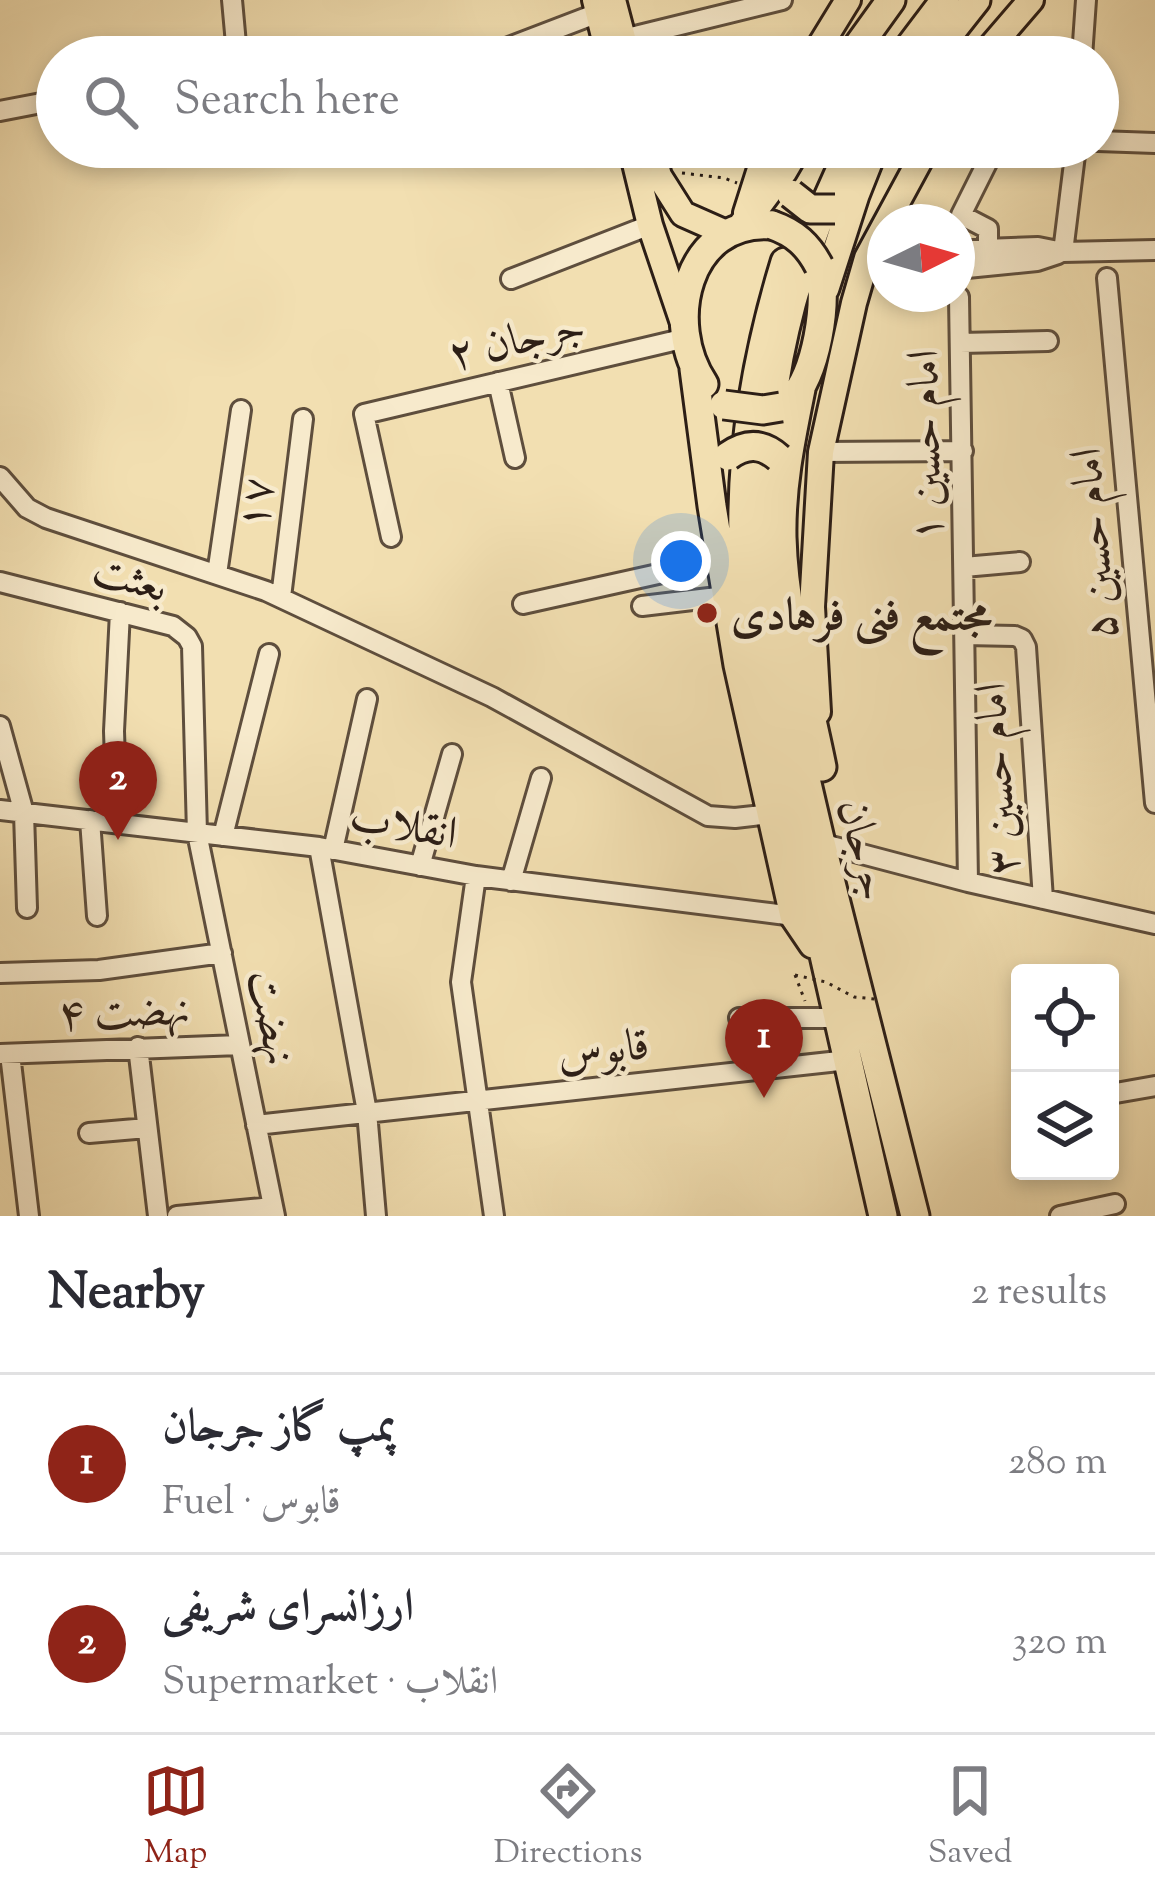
<!DOCTYPE html>
<meta charset="utf-8">
<style>
body{margin:0;font-family:"Sorts Mill Goudy",Amiri,serif;background:#f7f7f7;color:#2b2b33}
.controls{position:absolute;right:36px;bottom:36px;display:grid;overflow:hidden;border-radius:12px;box-shadow:0 6px 18px #0003}
.controls button{width:108px;height:108px;display:grid;place-items:center;padding:0;border:0;border-bottom:3px solid #e1e1e2;background:#fff;color:#2b2b33;font:60px sans-serif}
.compass{position:absolute;left:867px;top:204px;width:108px;height:108px;border-radius:50%;background:#fff;box-shadow:0 6px 18px #0003;rotate:85deg}
.you{position:absolute;left:681px;top:561px;width:42px;height:42px;margin:-30px;border:9px solid #fff;border-radius:50%;background:#1a73e8;box-shadow:0 0 0 18px #1a73e833}
.badge{display:grid;place-items:center;width:78px;height:78px;border-radius:50%;background:#8f2418;color:#fff;font-size:39px;font-weight:700}
.pin{position:absolute;translate:-50% -99px;filter:drop-shadow(0 3px 6px #0008)}
.pin::after{content:'';position:absolute;top:63px;width:42px;height:36px;background:inherit;clip-path:polygon(0 0,100% 0,50% 100%)}
.list{margin:0;padding:0;list-style:none}
h2{display:flex;justify-content:space-between;align-items:center;height:156px;margin:0;padding:0 48px;font-size:51px}
h2 small{font-size:39px;font-weight:400;color:#7c7c81}
.list li{display:grid;grid-template-columns:78px 1fr auto;gap:36px;align-items:center;box-sizing:border-box;height:180px;padding:0 48px;border-top:3px solid #e1e1e2}
.list b{display:block;font-size:45px;white-space:nowrap}
.list p{margin:0;font-size:39px;white-space:nowrap;color:#7c7c81}
.list em{font-size:39px;font-style:normal;color:#7c7c81}
.icon{flex:none;width:66px;height:66px;fill:none;stroke:currentColor;stroke-width:2;stroke-linecap:round;stroke-linejoin:round}
.map{position:relative;flex:none;width:1155px;height:1216px;overflow:hidden}
.search{position:absolute;background:#fff;box-shadow:0 6px 18px #0003;left:36px;right:36px;top:36px;height:132px;display:flex;align-items:center;gap:30px;box-sizing:border-box;padding:0 42px;border-radius:66px;color:#7c7c81;font-size:45px}
.sheet{height:516px;background:#fff}
nav{display:flex;justify-content:space-around;align-items:center;box-sizing:border-box;height:168px;border-top:3px solid #e1e1e2;background:#fff;font-size:33px;color:#7c7c81}
nav a{display:grid;justify-items:center;gap:6px}
nav .on{color:#8f2418}
.map>svg:first-child{display:block}
</style>
<div class="map">
<svg width="1155" height="1216" viewBox="0 0 1155 1216">
<rect width="100%" height="100%" fill="#f2dfb1"/>
<filter id="stains"><feTurbulence type="fractalNoise" baseFrequency=".00167" numOctaves="4"/><feColorMatrix values="0 0 0 0 .2 0 0 0 0 .09 0 0 0 0 .02 0 0 0 .5 -.17"/></filter>
<radialGradient id="worn" r=".72"><stop offset=".6" stop-color="#630" stop-opacity="0"/><stop offset="1" stop-color="#630" stop-opacity=".3"/></radialGradient>
<g fill="none" stroke-linecap="round" stroke-linejoin="round">
<defs>
<path id="minor" d="M623 39 782 0
M230 57 237 55 232 0
M483 57 598 13
M1082 57 1086 0
M0 111 57 100
M1098 141 1155 143
M957 250 1038 247 1063 252 1155 250
M988 250V229L961 215 995 147
M1063 252 1076 147
M957 269 1037 261 1058 254
M1107 278 1155 803
M511 279 650 225
M959 297 968 882
M960 343 1048 341
M498 382 515 458
M821 452 963 451
M0 477 27 508 46 518 266 591 492 697 708 816 735 818 771 814
M391 537 364 414 686 338
M964 567 1020 562
M217 574 241 410
M0 582 173 626 187 637 192 646 197 833 275 1216
M281 597 303 419
M523 604 721 560
M642 606 726 596
M965 635 1015 636 1022 639 1026 647 1043 899
M0 726 24 813 27 908
M0 810 319 847 476 876 794 916
M90 820 97 916
M117 823 114 731 120 612
M223 836 269 654
M820 843 968 882 1155 924
M319 847 367 1112 376 1216
M333 850 367 699
M420 866 452 754
M476 876 461 982 494 1216
M511 881 541 778
M0 973 99 970 222 953
M739 1018H838
M138 1047 158 1216
M0 1054 240 1045
M10 1054 29 1216
M1110 1094 1155 1086
M256 1125 848 1060
M89 1133 147 1128
M177 1216 273 1207
M1060 1216 1115 1204"/>
<path id="major" d="M595 0 609 57
M613 0 628 57
M813 57 848 0
M982 57 1031 0
M631 147 650 225 683 323
M651 147 659 176 683 214 726 233
M746 213 767 147
M818 712 812 607 821 452 854 303 867 258 927 147"/>
<path id="highway" d="M850 57 891 0
M902 57 945 0
M931 57 976 0
M852 147C784 277 754 433 767 579 771 630 783 680 795 730 808 790 822 849 837 907 864 1010 889 1113 915 1216
M742 226 783 171 797 147
M785 262C755 360 738 463 744 566 746 597 753 628 757 659L883 1216
M825 288 855 195 874 147
M694 369 712 506 738 665 794 916 813 944
M704 384C663 324 686 219 772 225
M801 389C791 439 781 486 782 537 784 614 807 692 822 767
M790 402C817 373 828 303 819 266"/>
</defs>
<use href="#minor" stroke="#5e4e3d" stroke-width="24"/>
<use href="#major" stroke="#2c1e16" stroke-width="30"/>
<use href="#highway" stroke="#2c1e16" stroke-width="33"/>
<path stroke="#2c1e16" stroke-width="3" stroke-dasharray="3 6" stroke-linecap="butt" d="M682 173 724 178 737 183
M795 975 805 1001"/>
<use href="#minor" stroke="#f7eacc" stroke-width="18"/>
<use href="#major" stroke="#f2dfb1" stroke-width="24"/>
<use href="#highway" stroke="#f2dfb1" stroke-width="27"/>
<defs>
<path id="highway-bridge" d="M791 194 810 209H835
M772 225C795 233 808 245 819 266
M724 405 763 410 781 407
M728 456C746 443 762 443 779 458"/>
</defs>
<use href="#highway-bridge" stroke="#2c1e16" stroke-width="33" stroke-linecap="butt"/>
<path stroke="#2c1e16" stroke-width="3" stroke-dasharray="3 6" stroke-linecap="butt" d="M795 975 826 982 854 997 875 999"/>
<use href="#highway-bridge" stroke="#f2dfb1" stroke-width="27"/>
</g>
<circle fill="#8f2418" stroke="#f7eacc" stroke-width="4.5" cx="707" cy="613" r="12"/>
<g text-anchor="middle" stroke-width="9" stroke-linejoin="round" paint-order="stroke">
<g font-size="45" fill="#2c1e16" stroke="#f7eacc">
<text transform="translate(516 338) rotate(-13)" y="16">جرجان ۲</text>
<text transform="translate(923 446) rotate(-91)" y="16">امام حسین ۱</text>
<text transform="translate(253 503) rotate(-83)" y="16">۱۷</text>
<text transform="translate(1092 544) rotate(-95)" y="16">امام حسین ۵</text>
<text transform="translate(131 576) rotate(16)" y="16">بعثت</text>
<text transform="translate(995 779) rotate(-94)" y="16">امام حسین ۳</text>
<text transform="translate(404 823) rotate(10)" y="16">انقلاب</text>
<text transform="translate(866 849) rotate(76)" y="16">جرجان</text>
<text transform="translate(124 1010) rotate(-2)" y="16">۴ نهضت</text>
<text transform="translate(274 1017) rotate(79)" y="16">نهضت</text>
<text transform="translate(603 1047) rotate(-6)" y="16">قابوس</text>
</g>
<g font-size="45" font-weight="bold" fill="#2c1e16" stroke="#f7eacc" text-anchor="start">
<text x="731" y="629">مجتمع فنی فرهادی</text>
</g>
</g>
<rect width="100%" height="100%" filter="url(#stains)"/>
<rect width="100%" height="100%" fill="url(#worn)"/>
</svg>
<div class="controls">
<button><svg class="icon" aria-label="locate" viewBox="0 0 24 24"><circle cx="12" cy="12" r="6"/><path d="M12 2v4M12 18v4M2 12h4M18 12h4"/></svg></button>
<button><svg class="icon" aria-label="layers" viewBox="0 0 24 24"><path d="M12 4l9 5-9 5-9-5zM3 14l9 5 9-5"/></svg></button>
</div>
<svg class="compass" viewBox="-18 -18 36 36"><path d="M0-13l5 13h-10z" fill="#e53935"/><path d="M0 13l5-13h-10z" fill="#7c7c81"/></svg>
<div class="you"></div>
<div class="pin badge" style="left:764px;top:1098px">1</div>
<div class="pin badge" style="left:118px;top:840px">2</div>
<div class="search"><svg class="icon" aria-label="search" viewBox="0 0 24 24"><circle cx="10" cy="10" r="6"/><path d="M15 15l6 6"/></svg>Search here</div>
</div>
<section class="sheet">
<h2>Nearby<small>2 results</small></h2>
<ul class="list">
<li><span class="badge">1</span><div><b>پمپ گاز جرجان</b><p>Fuel · قابوس</p></div><em>280 m</em></li>
<li><span class="badge">2</span><div><b>ارزانسرای شریفی</b><p>Supermarket · انقلاب</p></div><em>320 m</em></li>
</ul>
</section>
<nav>
<a class="on"><svg class="icon" aria-label="map" viewBox="0 0 24 24"><path d="M3 6l6-2 6 2 6-2v14l-6 2-6-2-6 2zM9 4v14M15 6v14"/></svg>Map</a>
<a><svg class="icon" aria-label="directions" viewBox="0 0 24 24"><path d="M12 3l9 9-9 9-9-9zM9 14v-3h6M13 9l2 2-2 2"/></svg>Directions</a>
<a><svg class="icon" aria-label="saved" viewBox="0 0 24 24"><path d="M7 4h10v16l-5-4-5 4z"/></svg>Saved</a>
</nav>
